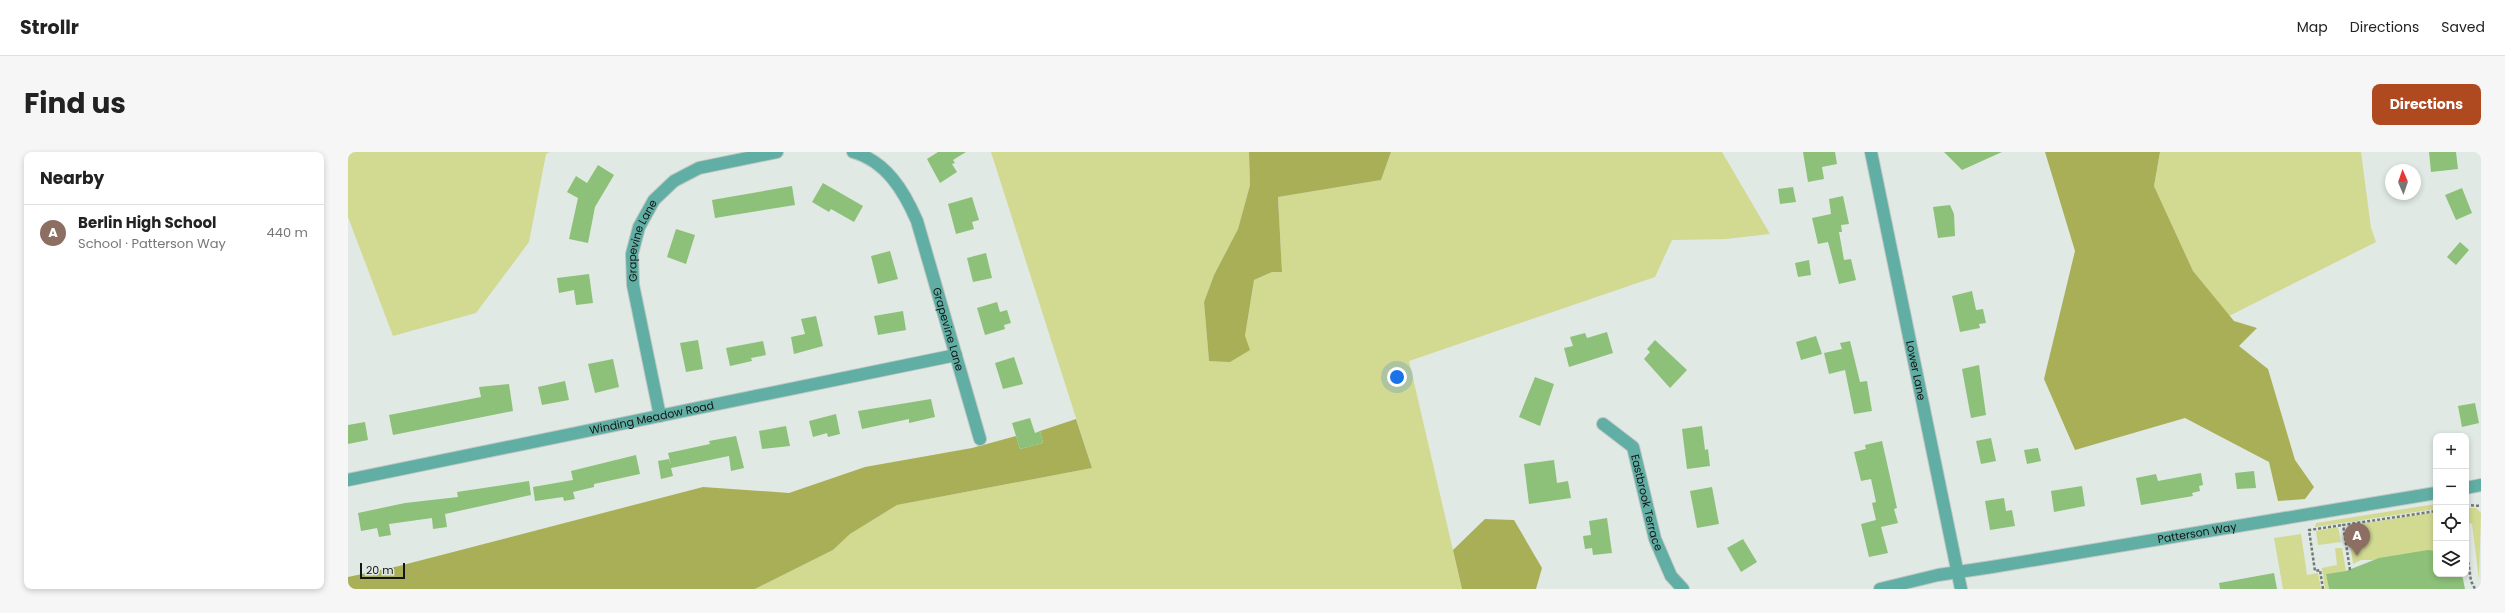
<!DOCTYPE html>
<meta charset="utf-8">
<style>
body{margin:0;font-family:Poppins,sans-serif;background:#f6f6f6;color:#222}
.controls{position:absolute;right:12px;bottom:12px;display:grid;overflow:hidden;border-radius:8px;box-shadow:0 2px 6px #0003}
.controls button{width:36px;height:36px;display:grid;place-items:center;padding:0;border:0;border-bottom:1px solid #e0e0e0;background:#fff;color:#222;font:20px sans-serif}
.compass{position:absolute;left:2037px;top:12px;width:36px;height:36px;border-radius:50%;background:#fff;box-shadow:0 2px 6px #0003;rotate:358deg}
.scale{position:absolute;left:12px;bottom:10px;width:45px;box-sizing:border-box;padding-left:4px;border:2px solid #131615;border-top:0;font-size:11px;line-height:14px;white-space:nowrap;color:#131615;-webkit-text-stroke:3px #e0e9e4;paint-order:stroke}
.you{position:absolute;left:1049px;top:225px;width:14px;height:14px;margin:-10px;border:3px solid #fff;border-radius:50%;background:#1a73e8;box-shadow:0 0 0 6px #1a73e833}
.badge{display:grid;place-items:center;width:26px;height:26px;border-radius:50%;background:#af491f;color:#fff;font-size:13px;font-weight:700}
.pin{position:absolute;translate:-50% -33px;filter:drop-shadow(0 1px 2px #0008)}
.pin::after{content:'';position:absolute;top:21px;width:14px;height:12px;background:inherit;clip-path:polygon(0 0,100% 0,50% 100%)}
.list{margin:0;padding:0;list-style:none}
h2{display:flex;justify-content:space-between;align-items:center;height:52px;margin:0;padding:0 16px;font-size:17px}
h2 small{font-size:13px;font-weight:400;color:#767676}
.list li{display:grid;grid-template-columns:26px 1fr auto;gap:12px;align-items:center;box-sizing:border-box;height:56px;padding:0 16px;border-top:1px solid #e0e0e0}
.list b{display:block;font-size:15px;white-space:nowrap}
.list p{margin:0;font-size:13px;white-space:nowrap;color:#767676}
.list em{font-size:13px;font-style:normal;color:#767676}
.icon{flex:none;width:22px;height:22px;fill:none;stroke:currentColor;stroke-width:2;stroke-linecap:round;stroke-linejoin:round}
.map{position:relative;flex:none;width:2133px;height:437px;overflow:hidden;border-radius:8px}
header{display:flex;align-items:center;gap:24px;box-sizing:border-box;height:56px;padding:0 20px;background:#fff;border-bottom:1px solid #e0e0e0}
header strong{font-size:19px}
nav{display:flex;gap:22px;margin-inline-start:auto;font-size:14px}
.intro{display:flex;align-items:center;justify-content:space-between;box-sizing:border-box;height:96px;padding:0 24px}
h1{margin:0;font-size:28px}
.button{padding:10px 18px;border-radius:8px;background:#af491f;color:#fff;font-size:14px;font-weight:700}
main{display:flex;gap:24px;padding:0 24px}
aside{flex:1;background:#fff;border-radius:8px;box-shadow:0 2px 6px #0003}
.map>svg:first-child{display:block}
</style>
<header>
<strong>Strollr</strong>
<nav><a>Map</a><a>Directions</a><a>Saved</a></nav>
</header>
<div class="intro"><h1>Find us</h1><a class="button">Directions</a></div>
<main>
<aside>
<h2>Nearby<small></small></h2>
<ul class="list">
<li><span class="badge" style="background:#8d6e63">A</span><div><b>Berlin High School</b><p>School · Patterson Way</p></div><em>440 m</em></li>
</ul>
</aside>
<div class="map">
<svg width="2133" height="437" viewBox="0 0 2133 437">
<rect width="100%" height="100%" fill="#e0e9e4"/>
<path fill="#d2d991" d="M0 0H202L198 2 181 90 128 161 45 184 0 65Z
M643 0H901L902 33 890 77 866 123 856 150 861 209 897 184 906 128 924 120 934 119 930 45 1033 28 1043 0H1374L1422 82 1378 87 1324 88 1307 125 1061 209 1114 437H407L485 398 502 382 549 353 744 316Z
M1812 0H2013L2023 76 2028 90 1881 164 1845 119 1806 34Z
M2088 352V357L1967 375 1968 371Z
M2118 356H2128L2133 361 2131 428 2124 372 2118 370Z
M2088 360V398L2026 408H2013L2005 412 2000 374Z
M1990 375 1993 390 1970 393 1968 379Z
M1953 382 1959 423 1970 421 1973 437H1935L1926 386Z
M1987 396H1994L1998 419 1978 422 1981 437H1977L1974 416 1989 413Z"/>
<path fill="#a8af57" d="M901 0H1043L1033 28 930 45 934 120H924L906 128 897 184 902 198 882 210 861 209 856 150 866 123 890 77 902 33Z
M1697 0H1812L1806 34 1845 119 1886 169 1909 176 1891 194 1920 217 1947 308 1966 335 1957 347 1930 349 1921 310 1837 266 1727 298 1696 227 1727 99Z
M728 267 744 316 549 353 502 382 485 398 407 437H0V425L51 414 355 335 441 341 517 315 624 296 668 284 672 297 695 291 692 279Z
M1137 367 1166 368 1194 416 1188 437H1114L1105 398Z"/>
<path fill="#8dc078" d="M590 0H618L605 8 607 11 604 12 609 20 592 31 579 7Z
M1455 0H1487L1489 12 1474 15 1476 27 1460 30Z
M1596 0H1654L1614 18Z
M2081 0H2108L2110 17 2083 20Z
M250 13 266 23 247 55 240 91 221 87 230 46 219 40 228 24 239 31Z
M475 31 515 54 506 70 483 57 481 60 464 50Z
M444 34 447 53 367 66 364 48Z
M1445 35 1448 50 1432 52 1430 37Z
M2114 36 2124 61 2108 68 2097 43Z
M1495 44 1501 72 1493 73 1494 80H1491L1496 108 1503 107 1508 128 1491 132 1480 90 1470 92 1464 66 1483 62 1481 47Z
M624 45 631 68 624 70 626 77 608 82 600 52Z
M1602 53 1606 62 1607 84 1590 86 1585 55Z
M328 77 347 83 338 112 319 105Z
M2112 90 2121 98 2108 113 2099 105Z
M542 99 550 127 530 132 523 104Z
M638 101 644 126 625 130 619 106Z
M1461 108 1463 123 1450 125 1447 111Z
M241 122 245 151 228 153 226 138 211 141 209 126Z
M1624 139 1628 158 1635 157 1638 171 1631 172 1632 176 1612 180 1604 144Z
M649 150 652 160 659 158 663 171 656 173 657 177 637 183 629 156Z
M555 159 558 178 530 183 526 164Z
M468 164 475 194 446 202 443 185 457 182 453 167Z
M1259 180 1265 201 1221 215 1216 196 1225 194 1222 185 1237 181 1239 186Z
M1468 184 1474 202 1453 208 1448 190Z
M350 188 355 217 338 220 332 191Z
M1307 188 1339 218 1322 236 1296 207 1302 200 1299 197Z
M415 189 418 203 403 206 404 209 382 214 378 196Z
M1502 189 1512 230 1519 229 1524 259 1506 262 1497 218 1481 222 1476 201 1494 197 1492 191Z
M666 205 675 232 655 237 647 211Z
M265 207 271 235 247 241 240 212Z
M1631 213 1638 263 1623 266 1614 217Z
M1187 225 1206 232 1192 274 1171 265Z
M217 229 221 248 194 253 190 235Z
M161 232 165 259 45 283 41 263 133 245 131 235Z
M583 247 587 265 561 271V267L514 277 510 259Z
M2127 251 2131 271 2114 275 2110 254Z
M488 262 492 282 480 285 479 281 465 285 461 269Z
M682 266 687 281 692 279 695 291 672 297 664 271Z
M17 270 20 288 0 292V273Z
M438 274 442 294 414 297 411 279Z
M1354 274 1357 298 1360 297 1362 314 1339 317 1334 277Z
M388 284 396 316 383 319 381 304 323 316 325 324 313 327 310 309 321 307 323 313 320 301 362 292 361 289Z
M1643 286 1648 309 1633 312 1628 289Z
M1534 289 1549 356 1546 357 1550 371 1533 375 1540 401 1521 405 1513 372 1528 368 1524 351 1528 350 1523 327 1513 329 1506 300 1518 297 1517 293Z
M1690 296 1693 309 1679 312 1676 298Z
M288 303 292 322 246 332V335L225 340 227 347 216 349 215 345 187 349 185 335 225 328 223 319Z
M1206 308 1209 331 1220 329 1223 346 1181 352 1176 312Z
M1906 319 1908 336 1889 337 1887 321Z
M1853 321 1855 333 1851 334 1852 339 1844 341 1845 344 1793 353 1788 326 1808 322 1810 329Z
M181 329 183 343 97 362 99 375 85 377 84 366 41 372 43 383 31 385 29 376 13 379 10 361 57 351 110 345 109 340Z
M1734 334 1737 354 1706 360 1703 339Z
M1364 335 1371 372 1349 376 1342 339Z
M1656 346 1658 359 1664 358 1667 374 1642 378 1637 349Z
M1259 366 1264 401 1245 403 1244 396 1237 397 1235 384 1243 383 1241 369Z
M1395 387 1409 410 1393 420 1379 396Z
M2080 398 2088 399V422H2114L2117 437H1981L1978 422 1998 419 2031 406Z
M1926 421 1929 437H1872L1871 431Z"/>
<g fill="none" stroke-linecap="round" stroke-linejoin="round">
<defs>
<g id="minor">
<path id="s1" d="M505 0C538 9 556 39 569 69L632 287"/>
<path id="s2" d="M312 264 285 133 284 102 291 75 306 48 326 29 351 16 429 0"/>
<path id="s3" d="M1255 272 1285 295 1307 387 1323 424 1335 437"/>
<path id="s4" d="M0 328 608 203"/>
<path d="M2118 336 2133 333"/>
<path id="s5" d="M1532 437 1590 423 1644 415 2088 341"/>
</g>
<g id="tertiary">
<path id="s6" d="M1523 0 1613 437"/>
</g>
</defs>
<use href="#minor" stroke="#bfc7c3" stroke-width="14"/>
<use href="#tertiary" stroke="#bfc7c3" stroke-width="14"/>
<path stroke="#737976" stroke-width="2.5" stroke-dasharray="3 2" stroke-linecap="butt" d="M2118 353 2133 354
M2118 395 2123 429 2127 437
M2002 418 1995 373 2088 359
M1975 437 1972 418 1967 419 1961 378 1995 373"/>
<use href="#minor" stroke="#61aea4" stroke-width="12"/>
<use href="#tertiary" stroke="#61aea4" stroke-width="12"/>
</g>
<g text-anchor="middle" stroke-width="3" stroke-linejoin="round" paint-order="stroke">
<g font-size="11" fill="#131615" stroke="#e0e9e4">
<text dy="4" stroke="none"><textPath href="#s2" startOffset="180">Grapevine Lane</textPath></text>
<text dy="4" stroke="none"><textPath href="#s1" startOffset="210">Grapevine Lane</textPath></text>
<text dy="4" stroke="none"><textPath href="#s6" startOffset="223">Lower Lane</textPath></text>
<text dy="4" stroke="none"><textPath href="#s4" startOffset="310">Winding Meadow Road</textPath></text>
<text dy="4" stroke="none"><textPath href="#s3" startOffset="95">Eastbrook Terrace</textPath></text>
<text dy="4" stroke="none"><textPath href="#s5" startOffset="322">Patterson Way</textPath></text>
</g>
</g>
</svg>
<div class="controls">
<button>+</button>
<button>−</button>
<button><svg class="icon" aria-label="locate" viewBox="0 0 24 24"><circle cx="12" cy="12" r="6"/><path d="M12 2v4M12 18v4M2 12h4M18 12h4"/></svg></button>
<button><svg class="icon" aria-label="layers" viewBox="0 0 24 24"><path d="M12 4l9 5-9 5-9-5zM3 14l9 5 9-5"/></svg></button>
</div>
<svg class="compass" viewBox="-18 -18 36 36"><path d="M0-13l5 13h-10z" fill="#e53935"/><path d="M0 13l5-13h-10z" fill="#767676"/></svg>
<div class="scale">20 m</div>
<div class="you"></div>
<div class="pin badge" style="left:2009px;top:404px;background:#8d6e63">A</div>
</div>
</main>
